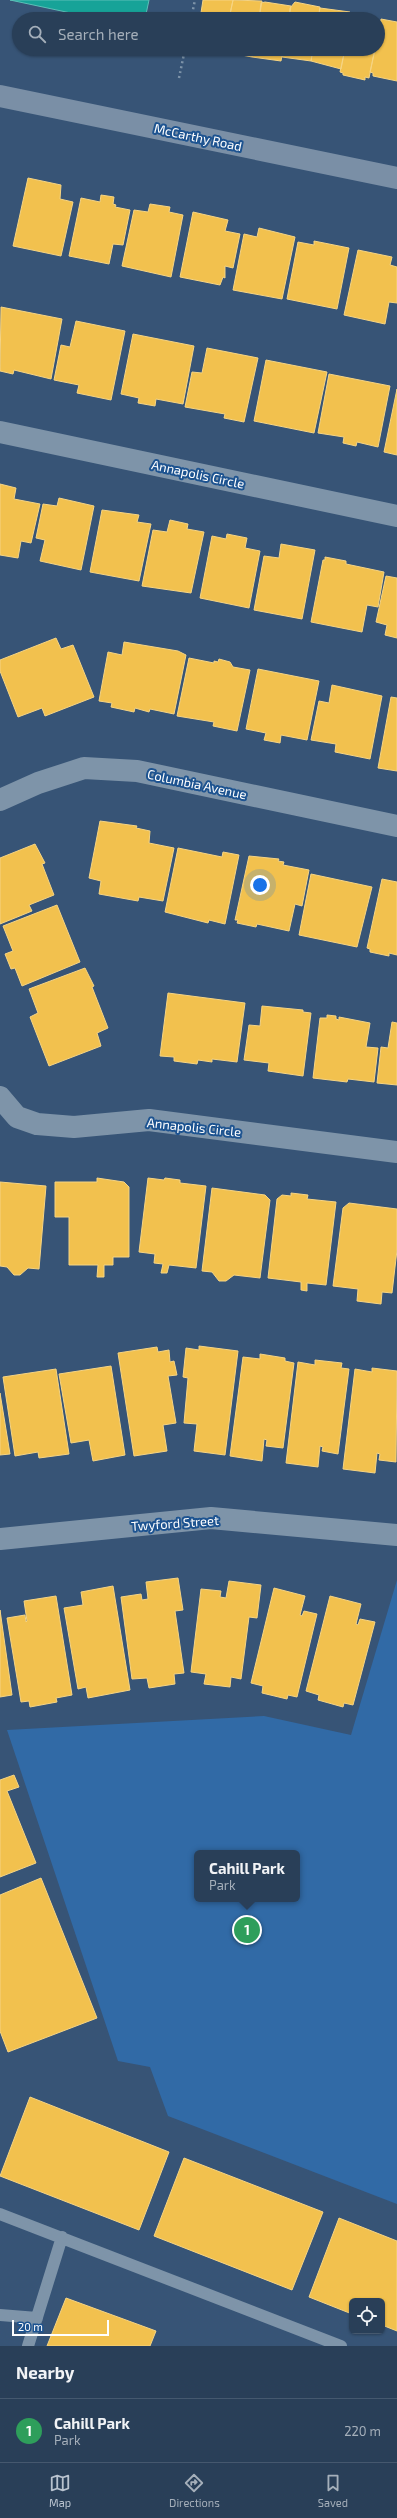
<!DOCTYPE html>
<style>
body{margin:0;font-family:"Exo 2",sans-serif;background:#354a61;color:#f1f3f6}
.controls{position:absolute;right:12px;bottom:12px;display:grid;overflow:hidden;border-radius:6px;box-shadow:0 1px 3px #0004}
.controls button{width:36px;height:36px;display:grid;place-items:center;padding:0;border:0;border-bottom:1px solid #45586e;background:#293f58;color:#f1f3f6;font:20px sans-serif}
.scale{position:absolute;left:12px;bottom:10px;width:97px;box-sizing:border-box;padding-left:4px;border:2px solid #fff;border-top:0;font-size:11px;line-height:14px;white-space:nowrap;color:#fff;-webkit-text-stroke:3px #1d5390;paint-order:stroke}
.you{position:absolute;left:260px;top:885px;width:14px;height:14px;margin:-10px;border:3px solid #fff;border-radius:50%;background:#1a73e8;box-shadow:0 0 0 6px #1a73e833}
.badge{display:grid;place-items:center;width:26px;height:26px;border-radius:50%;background:#b9c3cf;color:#fff;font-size:13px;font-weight:700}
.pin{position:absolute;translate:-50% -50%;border:2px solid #fff;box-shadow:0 1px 4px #0006}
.popup{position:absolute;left:194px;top:1850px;width:106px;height:52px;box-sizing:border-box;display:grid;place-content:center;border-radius:6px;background:#293f58;filter:drop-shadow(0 1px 3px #0005);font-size:13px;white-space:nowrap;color:#a5afba}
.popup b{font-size:15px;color:#f1f3f6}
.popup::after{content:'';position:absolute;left:50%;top:100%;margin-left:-8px;border:8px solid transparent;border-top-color:#293f58}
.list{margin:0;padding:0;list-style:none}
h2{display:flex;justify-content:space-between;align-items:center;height:52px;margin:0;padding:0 16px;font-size:17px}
h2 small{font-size:13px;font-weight:400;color:#a5afba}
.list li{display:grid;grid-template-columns:26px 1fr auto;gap:12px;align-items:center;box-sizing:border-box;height:64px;padding:0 16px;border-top:1px solid #45586e}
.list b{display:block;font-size:15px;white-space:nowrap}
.list p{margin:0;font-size:13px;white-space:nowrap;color:#a5afba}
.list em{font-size:13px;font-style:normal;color:#a5afba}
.icon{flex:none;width:22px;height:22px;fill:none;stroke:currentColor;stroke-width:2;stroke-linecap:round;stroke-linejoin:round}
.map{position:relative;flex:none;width:397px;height:2346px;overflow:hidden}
.search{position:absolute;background:#293f58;box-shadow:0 1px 3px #0004;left:12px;right:12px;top:12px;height:44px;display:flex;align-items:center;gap:10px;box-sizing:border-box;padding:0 14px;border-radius:22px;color:#a5afba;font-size:15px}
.sheet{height:116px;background:#293f58}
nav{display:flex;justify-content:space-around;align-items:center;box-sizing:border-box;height:56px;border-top:1px solid #45586e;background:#293f58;font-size:11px;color:#a5afba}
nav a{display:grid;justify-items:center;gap:2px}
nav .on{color:#b9c3cf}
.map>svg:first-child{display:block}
</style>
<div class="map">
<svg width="397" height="2346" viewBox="0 0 397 2346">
<rect width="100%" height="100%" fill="#375476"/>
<path fill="#316aa6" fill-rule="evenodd" d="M397 1580V2204L168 2116 150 2067 118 2061 7 1730 264 1716 351 1735ZM197 1853H297V1899H197Z"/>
<path fill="#f2c14e" stroke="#f6d483" d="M203 0H233L229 19H200Z
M233 0 262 1 259 19H229Z
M265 2 291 6 289 19H259L261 3Z
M295 2 320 7 318 19H289L290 8Z
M320 8 350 12V19H318Z
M381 19 397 22V81L373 76V73L370 72 375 49H378Z
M224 49H253L252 57 226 52Z
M253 49H283L281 61 252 57Z
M283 49H313L311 61 282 57Z
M313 49H345L341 69 311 61Z
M345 49H375L369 78 365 77V80L343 75V73L340 72Z
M28 178 61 185 60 199 73 202 61 256 13 246Z
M101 195 114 197 113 204 116 205 115 207 130 210 123 245 113 244 109 264 69 256 81 198 100 202Z
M150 204 170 207 169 212 183 215 171 277 122 266 134 210 148 212Z
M193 212 228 220 225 231 240 234 233 268 225 266V278L223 277 220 285 180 277Z
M259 228 295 237 282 299 233 290 244 234 257 237Z
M314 241 349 248 337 309 287 299 298 242 314 245Z
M358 250 392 257 390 265 397 267V303L389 302 385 324 344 315Z
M1 307 62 319 51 379 14 370 13 374 0 371Z
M76 321 125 331 111 400 77 393 79 385 54 380 61 345 70 347Z
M133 334 194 346 183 404 156 399 155 406 138 403 139 398 121 394Z
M207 348 258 358 244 422 224 418 225 414 185 407 192 372 202 373Z
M266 360 327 372 314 433 254 421Z
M329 374 390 386 378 447 357 442 356 446 343 443 344 437 318 433Z
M397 389V455L384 452Z
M0 484 16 488 14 499 40 504 31 543 21 541 18 558 0 555Z
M59 498 94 506 81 570 40 561 45 540 36 538 43 504 57 506Z
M102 510 139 515 137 522 151 524 139 581 90 572Z
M170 520 188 524 187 529 204 532 191 593 142 586 153 530 167 532Z
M227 534 247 538 245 548 260 551 249 608 200 598 212 536 226 539Z
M281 544 315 550 302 619 254 610 264 556 279 558Z
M325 557 346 561V564L384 572 378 607 367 605 362 632 311 622 323 560H325Z
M386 576 397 578V638L385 635 387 625 376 622Z
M56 638 61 649 73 645 94 697 45 716 42 708 18 717 0 671V660Z
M124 642 178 651 186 655 174 714 150 709 149 712 135 708 134 712 111 707 112 703 99 701 108 652 122 655Z
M189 658 214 663V661L218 662 219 659 230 662 233 667 250 670 237 731 213 726 214 722 177 716Z
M258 669 319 681 307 740 281 735 280 743 264 740 266 733 246 729Z
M332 685 382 696 370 759 335 752 336 744 311 740 319 701 329 703Z
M391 697 397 698V771L378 768Z
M100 821 137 826 136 828 150 831 149 843 174 848 163 901 139 897 138 901 99 894 101 881 89 878Z
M35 844 45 863 42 864 54 895 29 905 32 911 0 924V858Z
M178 848 222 857 223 852 239 855 225 924 209 920 208 923 165 912Z
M249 856 279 859 278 861 284 862 283 865 309 870 302 906 295 904 289 931 257 924 256 927 237 923 238 920H235Z
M311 874 372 887 357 947 299 935Z
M382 879 397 882V955L389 953V956L370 952V949L367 948Z
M57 905 80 962 22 986 15 968 11 969 5 954 13 951 3 926Z
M85 968 94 986 92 987 108 1028 97 1033 101 1046 49 1066 30 1017 38 1013 29 989Z
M168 993 245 1003 237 1062 212 1059V1062L198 1060 197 1064 174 1061V1057L160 1056Z
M262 1006 303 1010V1012L311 1013 303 1076 268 1071 269 1063 244 1060 249 1025 260 1026Z
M327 1015 336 1016V1019L339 1020V1017L370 1023 366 1047 378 1048 374 1082 348 1079 347 1082 313 1078 320 1018H327Z
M392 1022 397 1023V1085L377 1083 381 1047 388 1048Z
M97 1178 124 1182 129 1187V1257H113V1265H104V1277H97L98 1265H69V1217H55V1182H97Z
M148 1178 164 1180 165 1178 180 1180V1183L206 1186 196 1268 169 1265 167 1273H161L163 1264 154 1263 155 1254 139 1252Z
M0 1182 46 1186 39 1269 28 1268 20 1275H14L7 1267 0 1266Z
M212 1188 265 1195 270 1200 260 1278 234 1275 226 1281H219L212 1272 202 1271Z
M291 1193 308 1195 307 1199 336 1202 326 1285 307 1283V1291L301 1290V1282L268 1278 277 1199 282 1195 291 1196Z
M349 1203 397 1209V1250L392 1293 382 1292 381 1304 357 1301 358 1289 333 1286 343 1208Z
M199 1346 238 1351 225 1455 194 1451 197 1424 184 1423 188 1378 183 1377 186 1348 199 1350Z
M157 1347 158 1352 169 1350 170 1362 174 1361 177 1375 168 1376 176 1423 163 1425 167 1451 134 1456 118 1353Z
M260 1354 285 1358V1361L294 1363 283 1448 266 1446 267 1440 264 1439 262 1461 230 1456 243 1357 260 1359Z
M315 1360 342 1363 341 1368 349 1369 338 1454 322 1451 323 1447 320 1446 318 1467 286 1463 298 1362 315 1365Z
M111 1366 125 1455 93 1461 89 1440 71 1443 59 1374Z
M372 1368 397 1371 396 1462 379 1460 380 1454 377 1453 375 1473 343 1469 355 1369 372 1372Z
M56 1369 69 1454 39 1458 38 1452 15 1456 3 1377Z
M0 1393 10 1454 0 1455Z
M178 1578 183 1610 175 1611 184 1673 174 1674 175 1684 149 1688 147 1678 132 1679 121 1597 141 1594 142 1600 148 1599 146 1582Z
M229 1581 261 1585 257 1618 249 1617 241 1679 231 1677 230 1687 204 1684 206 1674 191 1672 201 1589 221 1591 220 1597 226 1598Z
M113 1586 130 1690 88 1698 86 1687 78 1689 64 1608 83 1605 81 1592Z
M274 1588 305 1596 300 1615 302 1616 304 1611 317 1614 297 1697 288 1695 287 1699 262 1693 263 1686 251 1683Z
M56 1596 72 1695 56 1698 57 1702 30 1707 29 1701 21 1702 7 1618 25 1615 26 1622 27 1621 24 1601Z
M330 1596 361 1604 356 1624 358 1625 360 1619 375 1622 353 1705 344 1703 343 1707 318 1700 319 1695 306 1691Z
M0 1610 12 1695 0 1697Z
M14 1775 19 1787 7 1791 36 1863 0 1877V1780Z
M41 1878 97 2018 8 2052 0 2031V1895Z
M30 2097 169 2152 139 2230 0 2176Z
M184 2158 323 2212 292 2290 154 2236Z
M339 2218 397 2241V2331L382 2325V2301H352V2314L309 2297Z
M66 2298 156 2331 150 2346H47Z"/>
<path fill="#17a398" stroke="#5dbfb7" d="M10 0H149L145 19H99Z"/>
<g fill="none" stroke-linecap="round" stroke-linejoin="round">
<path stroke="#7e94a9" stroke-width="2.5" stroke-dasharray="2 3" stroke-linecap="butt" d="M191 19 195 0
M179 78 185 49"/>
<path stroke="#7e94a9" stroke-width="12" d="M0 2214 341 2346
M0 2315 37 2318
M28 2346 62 2237"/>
<path stroke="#7e94a9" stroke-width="22" d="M0 432 397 516
M0 800 38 783 84 768 137 771 397 826
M0 1097 17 1117 37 1124 74 1127 149 1120 397 1152
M0 1539 211 1518 397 1535"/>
<path stroke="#7a8fa6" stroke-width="22" d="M0 96 397 178"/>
</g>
<g text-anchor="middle" stroke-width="4" stroke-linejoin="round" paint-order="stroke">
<g font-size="13" fill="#fff" stroke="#1d5390">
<text transform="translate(198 137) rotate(12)" y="5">McCarthy Road</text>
<text transform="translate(198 474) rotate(12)" y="5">Annapolis Circle</text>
<text transform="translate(197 784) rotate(12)" y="5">Columbia Avenue</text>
<text transform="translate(194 1127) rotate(6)" y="5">Annapolis Circle</text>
<text transform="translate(175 1523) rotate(-4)" y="5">Twyford Street</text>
</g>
</g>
</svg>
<div class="controls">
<button><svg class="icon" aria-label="locate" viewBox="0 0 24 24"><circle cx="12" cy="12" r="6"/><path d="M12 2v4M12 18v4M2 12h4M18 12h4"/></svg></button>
</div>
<div class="scale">20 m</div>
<div class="you"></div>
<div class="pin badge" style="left:247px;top:1930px;background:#2e9e5b">1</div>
<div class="popup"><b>Cahill Park</b>Park</div>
<div class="search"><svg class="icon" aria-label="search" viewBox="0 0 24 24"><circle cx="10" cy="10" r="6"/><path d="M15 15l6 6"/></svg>Search here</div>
</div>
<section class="sheet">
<h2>Nearby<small></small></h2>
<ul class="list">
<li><span class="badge" style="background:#2e9e5b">1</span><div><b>Cahill Park</b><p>Park</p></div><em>220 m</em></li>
</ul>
</section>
<nav>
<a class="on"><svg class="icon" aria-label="map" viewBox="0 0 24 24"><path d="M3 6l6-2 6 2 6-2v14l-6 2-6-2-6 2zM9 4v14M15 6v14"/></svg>Map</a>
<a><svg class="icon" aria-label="directions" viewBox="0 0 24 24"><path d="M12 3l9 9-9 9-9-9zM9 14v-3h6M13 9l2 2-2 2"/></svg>Directions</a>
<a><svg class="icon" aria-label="saved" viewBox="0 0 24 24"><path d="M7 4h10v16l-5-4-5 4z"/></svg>Saved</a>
</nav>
